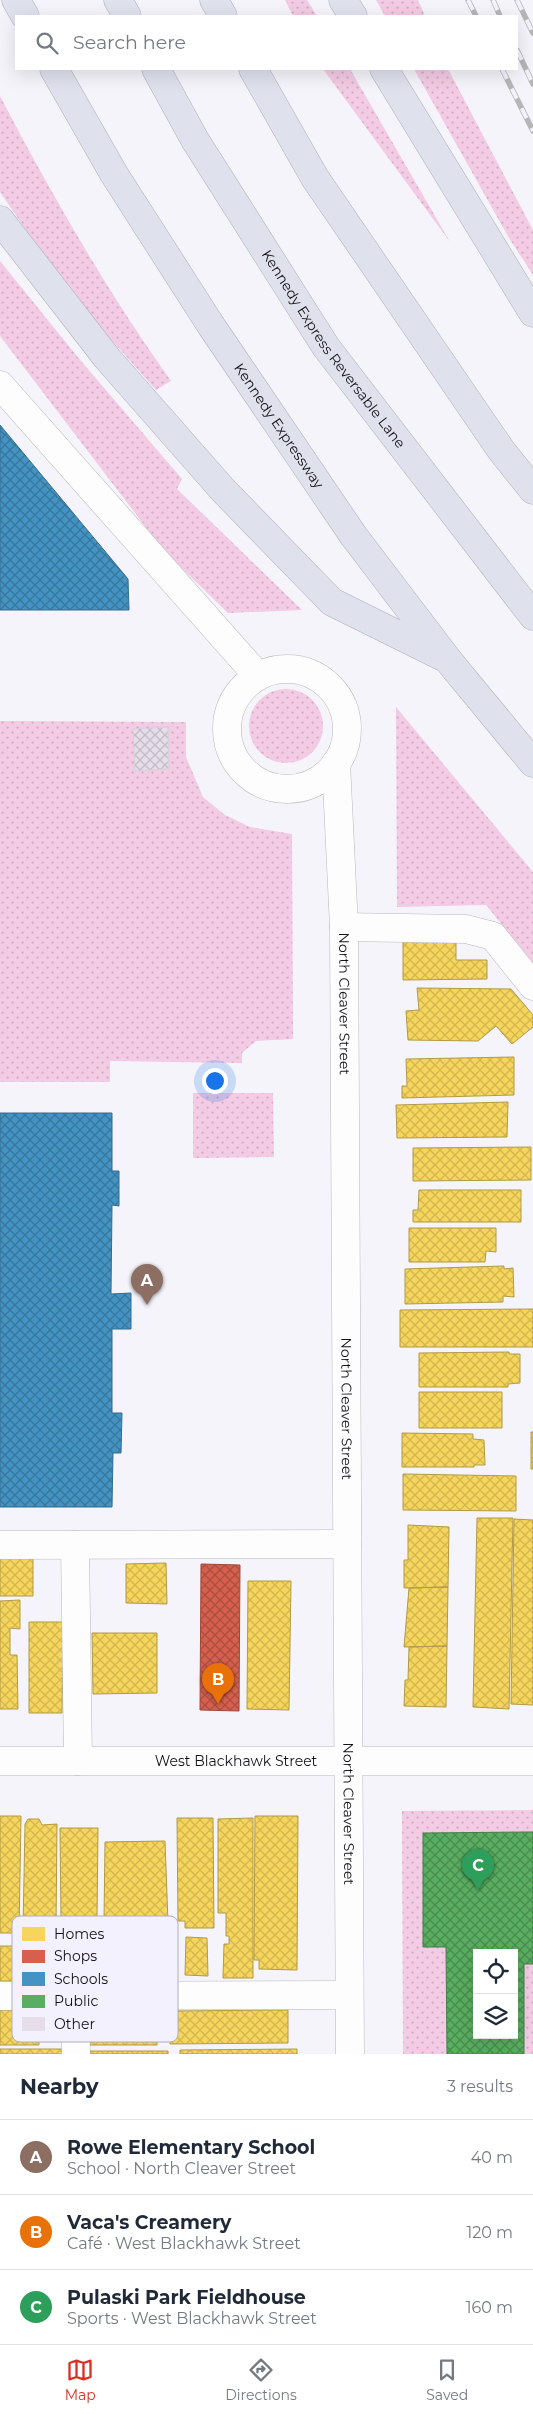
<!DOCTYPE html>
<meta charset="utf-8">
<style>
body{margin:0;font-family:Montserrat,sans-serif;background:#f6f6f7;color:#1f2937}
.controls{position:absolute;right:15px;bottom:15px;display:grid;overflow:hidden;border-radius:0px;box-shadow:0 5px 20px #0002}
.controls button{width:45px;height:45px;display:grid;place-items:center;padding:0;border:0;border-bottom:1px solid #e0e1e3;background:#fff;color:#1f2937;font:25px sans-serif}
.you{position:absolute;left:214px;top:1080px;width:18px;height:18px;margin:-12px;border:4px solid #fff;border-radius:50%;background:#1a73e8;box-shadow:0 0 0 8px #1a73e833}
.badge{display:grid;place-items:center;width:32px;height:32px;border-radius:50%;background:#d93025;color:#fff;font-size:16px;font-weight:700}
.pin{position:absolute;translate:-50% -41px;filter:drop-shadow(0 1px 2px #0008)}
.pin::after{content:'';position:absolute;top:26px;width:18px;height:15px;background:inherit;clip-path:polygon(0 0,100% 0,50% 100%)}
.list{margin:0;padding:0;list-style:none}
h2{display:flex;justify-content:space-between;align-items:center;height:65px;margin:0;padding:0 20px;font-size:21px}
h2 small{font-size:16px;font-weight:400;color:#747a83}
.list li{display:grid;grid-template-columns:32px 1fr auto;gap:15px;align-items:center;box-sizing:border-box;height:75px;padding:0 20px;border-top:1px solid #e0e1e3}
.list b{display:block;font-size:19px;white-space:nowrap}
.list p{margin:0;font-size:16px;white-space:nowrap;color:#747a83}
.list em{font-size:16px;font-style:normal;color:#747a83}
.icon{flex:none;width:28px;height:28px;fill:none;stroke:currentColor;stroke-width:2;stroke-linecap:round;stroke-linejoin:round}
.map{position:relative;flex:none;width:533px;height:2054px;overflow:hidden}
.search{position:absolute;background:#fff;box-shadow:0 5px 20px #0002;left:15px;right:15px;top:15px;height:55px;display:flex;align-items:center;gap:12px;box-sizing:border-box;padding:0 18px;border-radius:0px;color:#747a83;font-size:19px}
.sheet{height:290px;background:#fff}
nav{display:flex;justify-content:space-around;align-items:center;box-sizing:border-box;height:70px;border-top:1px solid #e0e1e3;background:#fff;font-size:14px;color:#747a83}
nav a{display:grid;justify-items:center;gap:2px}
nav .on{color:#d93025}
.map>svg:first-child{display:block}
</style>
<div class="map">
<svg width="533" height="2054" viewBox="0 0 533 2054">
<defs>
<pattern id="green-dots" width="8" height="8" patternUnits="userSpaceOnUse" patternTransform="scale(1.25)"><rect width="8" height="8" fill="#f3cbe4"/><path d="M2 2h.1M6 6h.1" fill="none" stroke="#cfadc3" stroke-width="1.8" stroke-linecap="round"/></pattern>
<pattern id="homes-cross-hatch" width="8" height="8" patternUnits="userSpaceOnUse" patternTransform="scale(1.25)"><rect width="8" height="8" fill="#f6d55c"/><path d="M0 0l8 8M0 8l8-8" fill="none" stroke="#d2b64f"/></pattern>
<pattern id="shops-cross-hatch" width="8" height="8" patternUnits="userSpaceOnUse" patternTransform="scale(1.25)"><rect width="8" height="8" fill="#d6604d"/><path d="M0 0l8 8M0 8l8-8" fill="none" stroke="#ac4e3f"/></pattern>
<pattern id="schools-cross-hatch" width="8" height="8" patternUnits="userSpaceOnUse" patternTransform="scale(1.25)"><rect width="8" height="8" fill="#4393c3"/><path d="M0 0l8 8M0 8l8-8" fill="none" stroke="#37779d"/></pattern>
<pattern id="public-cross-hatch" width="8" height="8" patternUnits="userSpaceOnUse" patternTransform="scale(1.25)"><rect width="8" height="8" fill="#5aae61"/><path d="M0 0l8 8M0 8l8-8" fill="none" stroke="#498c4f"/></pattern>
<pattern id="building-cross-hatch" width="8" height="8" patternUnits="userSpaceOnUse" patternTransform="scale(1.25)"><rect width="8" height="8" fill="#e5dde9"/><path d="M0 0l8 8M0 8l8-8" fill="none" stroke="#c3bdc7"/></pattern>
</defs>
<rect width="100%" height="100%" fill="#f5f4fb"/>
<path fill="url(#green-dots)" fill-rule="evenodd" d="M285 0H307L317 16H293Z
M376 0H418L425 16H385Z
M323 69H350L450 242Z
M414 69H448L533 230V275L509 238Z
M0 96C51 194 107 291 171 381L156 390 92 318 43 255 0 192Z
M0 261 81 361 182 479 177 489 302 610 228 613 164 551 0 336Z
M249 726a37 37 0 1 1 74 0a37 37 0 1 1-74 0Z
M396 707 533 872V963L486 905 397 907Z
M0 721 186 722V757L203 797 225 815 250 827 292 834 293 1039 256 1041 242 1053V1063L110 1061V1082H0Z
M193 1093H273L274 1157 193 1158Z
M533 1810V2054H403L402 1811ZM477 1953H514V2035H477Z"/>
<path fill="url(#homes-cross-hatch)" stroke="#b29a47" d="M403 939H456V960H487V979L403 980Z
M417 988 511 989 533 1015V1027L512 1044 496 1026 478 1041 408 1040 406 1011 419 1010Z
M514 1057V1095L402 1098V1086H407L406 1059Z
M508 1102 507 1137 397 1138 396 1105Z
M531 1147V1180L413 1181V1148Z
M419 1190H521V1222H413V1210H418Z
M409 1228H496V1252L486 1251 485 1262H409Z
M504 1266V1269L513 1268 514 1297 503 1296V1302L405 1304V1269Z
M533 1309V1347H400V1310Z
M509 1352V1354H520V1383L508 1384V1387H419V1353Z
M419 1392H502V1428H419Z
M531 1432H533V1469H531Z
M402 1433 473 1434V1439L484 1440 485 1465H474V1467H402Z
M403 1474 516 1476V1511L403 1510Z
M477 1518H513L509 1709 473 1707Z
M514 1519 533 1520V1705L511 1704Z
M408 1525 449 1527 448 1587 404 1588V1560H408Z
M0 1557H33V1596H0Z
M166 1563 167 1604 126 1603V1564Z
M248 1581H291L289 1710 247 1709Z
M448 1587 447 1646 404 1647 409 1588Z
M20 1600V1629L10 1628V1655H17L18 1709H0V1601Z
M29 1622H63L62 1713H29Z
M92 1633H157V1693L93 1694Z
M447 1646 446 1707 404 1706 405 1680H408L409 1647Z
M0 1816H21L19 1933H0Z
M255 1816H298L297 1970 259 1969V1960H254Z
M177 1818H213L214 1928H185V1921H178Z
M253 1818V1978H223L224 1944H229V1936H226V1913H218V1819Z
M28 1819H39L42 1825 57 1824 56 1928 23 1929 25 1824Z
M60 1828H98L97 1920H61Z
M165 1841 168 1923 104 1921 105 1842Z
M186 1937 207 1938 208 1976 185 1975Z
M0 1946H14L13 1981H0Z
M0 2010 39 2011V2045H0Z
M288 2010V2043L170 2044V2011Z
M90 2011H157V2045H90Z
M0 2049H66V2054H0Z
M297 2049V2054H180V2050Z
M90 2051H168V2054H90Z"/>
<path fill="url(#shops-cross-hatch)" stroke="#9b483c" d="M201 1564 240 1565 239 1711 200 1710Z"/>
<path fill="url(#schools-cross-hatch)" stroke="#346c8f" d="M0 425 128 579 129 610H0Z
M0 1113H112V1171H119V1206L112 1205 111 1294 131 1293V1329H112V1413H122L121 1453H113L112 1507H0Z"/>
<path fill="url(#public-cross-hatch)" stroke="#447f4a" fill-rule="evenodd" d="M528 1832H533V1964H524V2054H447L446 1947H423V1833ZM477 1953H514V2035H477Z"/>
<path fill="url(#building-cross-hatch)" stroke="#d5d2d8" d="M168 727 169 769 135 771 133 729Z"/>
<g fill="none" stroke-linecap="round" stroke-linejoin="round">
<defs>
<g id="minor">
<path d="M0 385 258 676"/>
<circle cx="287" cy="729" r="60"/>
<path id="s1" d="M336 763 344 927 350 2054"/>
<path d="M344 927 466 929 493 936 533 986"/>
<path d="M0 1545 347 1544"/>
<path d="M75 1545 78 1761"/>
<path id="s2" d="M0 1761H533"/>
<path d="M75 1995 76 2054"/>
<path d="M0 1996 349 1995"/>
</g>
<g id="highway">
<path d="M16 0 25 16"/>
<path d="M118 0 127 16"/>
<path d="M214 0 223 16"/>
<path d="M343 0 353 16"/>
<path id="s3" d="M54 69 114 174 210 324 353 535 448 660 533 763"/>
<path id="s4" d="M156 69 195 140 326 347 533 616"/>
<path d="M253 69 315 178 501 450 533 490"/>
<path d="M384 69 533 313"/>
<path d="M0 220 107 358 223 490 332 602 441 656"/>
</g>
</defs>
<use href="#minor" stroke="#b8b8bc" stroke-width="29"/>
<use href="#highway" stroke="#adafbe" stroke-width="29"/>
<use href="#minor" stroke="#fefdfe" stroke-width="28"/>
<use href="#highway" stroke="#dfe1ed" stroke-width="28"/>
<defs>
<path id="rail" d="M468 0 476 16
M493 0 500 16
M517 0 533 33
M517 50 533 84
M502 69 533 131"/>
</defs>
<use href="#rail" stroke="#b6b6b7" stroke-width="5.5"/>
<use href="#rail" stroke="#f4f1fe" stroke-width="4" stroke-dasharray="11" stroke-linecap="butt"/>
</g>
<g text-anchor="middle" stroke-width="5" stroke-linejoin="round" paint-order="stroke">
<g font-size="14" fill="#121115" stroke="#f4f1fe">
<text dy="5" stroke="none"><textPath href="#s4" startOffset="332">Kennedy Express Reversable Lane</textPath></text>
<text dy="5" stroke="none"><textPath href="#s3" startOffset="422">Kennedy Expressway</textPath></text>
<text dy="5" stroke="none"><textPath href="#s1" startOffset="241">North Cleaver Street</textPath></text>
<text dy="5" stroke="none"><textPath href="#s1" startOffset="646">North Cleaver Street</textPath></text>
<text dy="5" stroke="none"><textPath href="#s2" startOffset="236">West Blackhawk Street</textPath></text>
<text dy="5" stroke="none"><textPath href="#s1" startOffset="1051">North Cleaver Street</textPath></text>
</g>
</g>
<rect x="12" y="1916" width="166" height="126" rx="8" fill="#f4f1fe" stroke="#b0aeb8" stroke-width="1"/>
<rect x="22" y="1927" width="23" height="14" fill="#f6d55c"/>
<rect x="22" y="1950" width="23" height="13" fill="#d6604d"/>
<rect x="22" y="1972" width="23" height="14" fill="#4393c3"/>
<rect x="22" y="1995" width="23" height="13" fill="#5aae61"/>
<rect x="22" y="2017" width="23" height="14" fill="#e5dde9"/>
<g font-size="14" fill="#121115">
<text x="54" y="1939">Homes</text>
<text x="54" y="1961">Shops</text>
<text x="54" y="1984">Schools</text>
<text x="54" y="2006">Public</text>
<text x="54" y="2029">Other</text>
</g>
</svg>
<div class="controls">
<button><svg class="icon" aria-label="locate" viewBox="0 0 24 24"><circle cx="12" cy="12" r="6"/><path d="M12 2v4M12 18v4M2 12h4M18 12h4"/></svg></button>
<button><svg class="icon" aria-label="layers" viewBox="0 0 24 24"><path d="M12 4l9 5-9 5-9-5zM3 14l9 5 9-5"/></svg></button>
</div>
<div class="you"></div>
<div class="pin badge" style="left:147px;top:1305px;background:#8d6e63">A</div>
<div class="pin badge" style="left:218px;top:1704px;background:#e8710a">B</div>
<div class="pin badge" style="left:478px;top:1890px;background:#2e9e5b">C</div>
<div class="search"><svg class="icon" aria-label="search" viewBox="0 0 24 24"><circle cx="10" cy="10" r="6"/><path d="M15 15l6 6"/></svg>Search here</div>
</div>
<section class="sheet">
<h2>Nearby<small>3 results</small></h2>
<ul class="list">
<li><span class="badge" style="background:#8d6e63">A</span><div><b>Rowe Elementary School</b><p>School · North Cleaver Street</p></div><em>40 m</em></li>
<li><span class="badge" style="background:#e8710a">B</span><div><b>Vaca's Creamery</b><p>Café · West Blackhawk Street</p></div><em>120 m</em></li>
<li><span class="badge" style="background:#2e9e5b">C</span><div><b>Pulaski Park Fieldhouse</b><p>Sports · West Blackhawk Street</p></div><em>160 m</em></li>
</ul>
</section>
<nav>
<a class="on"><svg class="icon" aria-label="map" viewBox="0 0 24 24"><path d="M3 6l6-2 6 2 6-2v14l-6 2-6-2-6 2zM9 4v14M15 6v14"/></svg>Map</a>
<a><svg class="icon" aria-label="directions" viewBox="0 0 24 24"><path d="M12 3l9 9-9 9-9-9zM9 14v-3h6M13 9l2 2-2 2"/></svg>Directions</a>
<a><svg class="icon" aria-label="saved" viewBox="0 0 24 24"><path d="M7 4h10v16l-5-4-5 4z"/></svg>Saved</a>
</nav>
